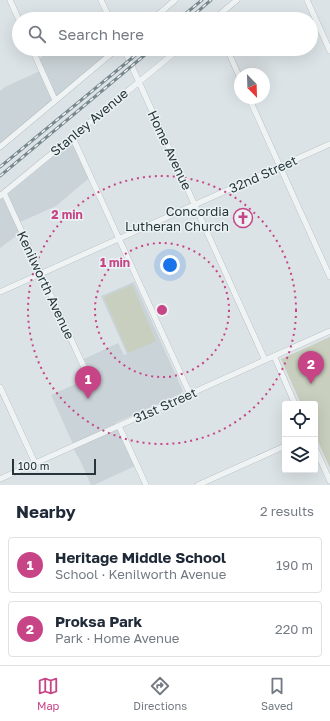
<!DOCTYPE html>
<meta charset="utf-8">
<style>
body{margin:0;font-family:"Golos Text",sans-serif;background:#f2f2f3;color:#1f2937}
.controls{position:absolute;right:12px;bottom:12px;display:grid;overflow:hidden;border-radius:4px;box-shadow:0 4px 16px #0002}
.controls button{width:36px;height:36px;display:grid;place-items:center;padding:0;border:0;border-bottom:1px solid #e0e1e3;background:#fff;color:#1f2937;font:20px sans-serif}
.compass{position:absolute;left:234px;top:68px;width:36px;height:36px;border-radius:50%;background:#fff;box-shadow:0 4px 16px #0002;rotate:157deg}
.scale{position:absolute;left:12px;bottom:10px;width:84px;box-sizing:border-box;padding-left:4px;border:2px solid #27363b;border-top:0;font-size:11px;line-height:14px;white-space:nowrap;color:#27363b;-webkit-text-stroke:3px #ebf2f4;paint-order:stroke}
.you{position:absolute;left:170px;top:265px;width:14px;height:14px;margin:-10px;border:3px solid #fff;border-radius:50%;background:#1a73e8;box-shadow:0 0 0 6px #1a73e833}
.badge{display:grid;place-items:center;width:26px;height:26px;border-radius:50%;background:#c74587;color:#fff;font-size:13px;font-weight:700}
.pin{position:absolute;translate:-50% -33px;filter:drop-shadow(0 1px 2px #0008)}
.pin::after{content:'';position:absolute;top:21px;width:14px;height:12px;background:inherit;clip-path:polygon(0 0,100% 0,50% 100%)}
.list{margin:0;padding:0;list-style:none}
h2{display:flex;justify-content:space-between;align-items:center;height:52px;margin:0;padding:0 16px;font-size:17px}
h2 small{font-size:13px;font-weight:400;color:#747a83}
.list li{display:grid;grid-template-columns:26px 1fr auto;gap:12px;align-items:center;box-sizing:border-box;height:56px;margin:0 8px 8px;padding:0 8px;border:1px solid #e0e1e3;border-radius:4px}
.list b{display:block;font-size:15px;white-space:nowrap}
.list p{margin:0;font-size:13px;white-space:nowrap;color:#747a83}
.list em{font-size:13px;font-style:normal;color:#747a83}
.icon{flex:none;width:22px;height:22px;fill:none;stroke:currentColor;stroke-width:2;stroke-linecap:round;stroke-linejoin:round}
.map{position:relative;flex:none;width:330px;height:485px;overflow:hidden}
.search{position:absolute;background:#fff;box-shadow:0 4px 16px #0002;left:12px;right:12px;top:12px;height:44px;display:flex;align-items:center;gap:10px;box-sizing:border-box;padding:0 14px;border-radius:22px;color:#747a83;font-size:15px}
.sheet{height:180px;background:#fff}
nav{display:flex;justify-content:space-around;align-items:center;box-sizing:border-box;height:56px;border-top:1px solid #e0e1e3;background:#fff;font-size:11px;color:#747a83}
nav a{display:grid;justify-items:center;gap:2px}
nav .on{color:#c74587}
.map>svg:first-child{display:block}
</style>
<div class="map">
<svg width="330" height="485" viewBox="0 0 330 485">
<rect width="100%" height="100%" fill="#dce3e6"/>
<path fill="#cad3d7" d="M51 49H114L0 143V91L5 87 40 71 36 62Z
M71 140 89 178 56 206 18 223 5 193Z
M3 195 20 233 0 248V197Z
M134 282 183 391 180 394 115 423 130 457 135 466 94 485H91L78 456H77L74 449 73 444 51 395 91 377V375L84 359 118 343 124 355 127 354 101 296Z"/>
<path fill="#c8cfbe" d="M132 285 156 341 128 353 104 297Z
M330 337V468L315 435V404H301L281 359Z"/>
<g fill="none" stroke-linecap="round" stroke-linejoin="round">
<defs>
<path id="street" d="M10 0 19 20
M101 0 110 19
M307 0 330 51
M153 19 175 0
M214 19 237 0
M32 49 55 100
M124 49 265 360
M227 49 240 78
M249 98 330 277
M72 136 190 394
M0 147 117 49
M4 193 88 376
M0 196 179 49
M0 292 330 144
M274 356 295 404
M0 387 35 463
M119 426 146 485
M315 448 330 481
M0 479 330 331
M198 485 285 446"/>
</defs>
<use href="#street" stroke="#a2acaf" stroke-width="6"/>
<use href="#street" stroke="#eff3f4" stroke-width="5.5"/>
<defs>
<path id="rail" d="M179 19 202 0
M189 19 211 0
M0 167 143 49
M0 176 152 49"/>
</defs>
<use href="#rail" stroke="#77888e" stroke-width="3"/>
<use href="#rail" stroke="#ebf2f4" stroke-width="1.5" stroke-dasharray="4.5" stroke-linecap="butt"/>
</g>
<g fill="none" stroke="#c74587" stroke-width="2" stroke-dasharray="2 4">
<circle cx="162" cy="310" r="67"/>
<circle cx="162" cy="310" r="134"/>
</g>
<defs>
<symbol id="church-ring" viewBox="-11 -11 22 22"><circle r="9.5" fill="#ebf2f4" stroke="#c74587" stroke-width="1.5"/><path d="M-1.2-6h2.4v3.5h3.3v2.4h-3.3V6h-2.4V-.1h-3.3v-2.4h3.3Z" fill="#c74587"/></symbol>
</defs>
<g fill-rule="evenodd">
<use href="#church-ring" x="232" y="207" width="22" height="22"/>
</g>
<g text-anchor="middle" stroke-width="3" stroke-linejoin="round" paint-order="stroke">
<g font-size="13" fill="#27363b" stroke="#ebf2f4">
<text transform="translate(89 122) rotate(-40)" y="5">Stanley Avenue</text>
<text transform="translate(170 150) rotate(65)" y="5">Home Avenue</text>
<text transform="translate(263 174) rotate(-24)" y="5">32nd Street</text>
<text transform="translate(46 285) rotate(65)" y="5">Kenilworth Avenue</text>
<text transform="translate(165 405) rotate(-24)" y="5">31st Street</text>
</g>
<g font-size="13" fill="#27363b" stroke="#ebf2f4" text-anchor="end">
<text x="229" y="216">Concordia<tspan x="229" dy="15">Lutheran Church</tspan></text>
</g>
</g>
<circle cx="162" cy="310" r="6" fill="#c74587" stroke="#ebf2f4" stroke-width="2"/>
<g font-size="12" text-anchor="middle" font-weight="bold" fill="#c74587" stroke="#ebf2f4" stroke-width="3" stroke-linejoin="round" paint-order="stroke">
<text x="67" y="219">2 min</text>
<text x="115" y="267">1 min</text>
</g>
</svg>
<div class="controls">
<button><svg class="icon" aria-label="locate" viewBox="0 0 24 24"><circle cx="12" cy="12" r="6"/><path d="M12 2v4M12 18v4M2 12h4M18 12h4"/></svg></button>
<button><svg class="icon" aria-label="layers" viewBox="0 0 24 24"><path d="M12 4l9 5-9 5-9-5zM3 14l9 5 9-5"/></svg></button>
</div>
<svg class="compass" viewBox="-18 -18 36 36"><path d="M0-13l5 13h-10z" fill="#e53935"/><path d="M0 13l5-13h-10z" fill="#747a83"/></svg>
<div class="scale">100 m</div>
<div class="you"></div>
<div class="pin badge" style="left:88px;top:399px">1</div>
<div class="pin badge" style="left:311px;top:384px">2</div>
<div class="search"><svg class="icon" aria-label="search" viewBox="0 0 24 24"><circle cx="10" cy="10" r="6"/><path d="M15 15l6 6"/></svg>Search here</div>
</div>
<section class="sheet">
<h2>Nearby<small>2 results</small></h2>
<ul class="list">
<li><span class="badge">1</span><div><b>Heritage Middle School</b><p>School · Kenilworth Avenue</p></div><em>190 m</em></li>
<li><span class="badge">2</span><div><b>Proksa Park</b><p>Park · Home Avenue</p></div><em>220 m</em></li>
</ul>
</section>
<nav>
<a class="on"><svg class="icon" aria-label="map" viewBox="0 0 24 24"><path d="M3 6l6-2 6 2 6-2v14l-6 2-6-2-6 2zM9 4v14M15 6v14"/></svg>Map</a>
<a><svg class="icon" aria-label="directions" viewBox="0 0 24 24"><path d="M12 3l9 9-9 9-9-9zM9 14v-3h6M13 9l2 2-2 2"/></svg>Directions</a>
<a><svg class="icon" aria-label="saved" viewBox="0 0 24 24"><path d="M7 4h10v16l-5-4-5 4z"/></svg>Saved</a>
</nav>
